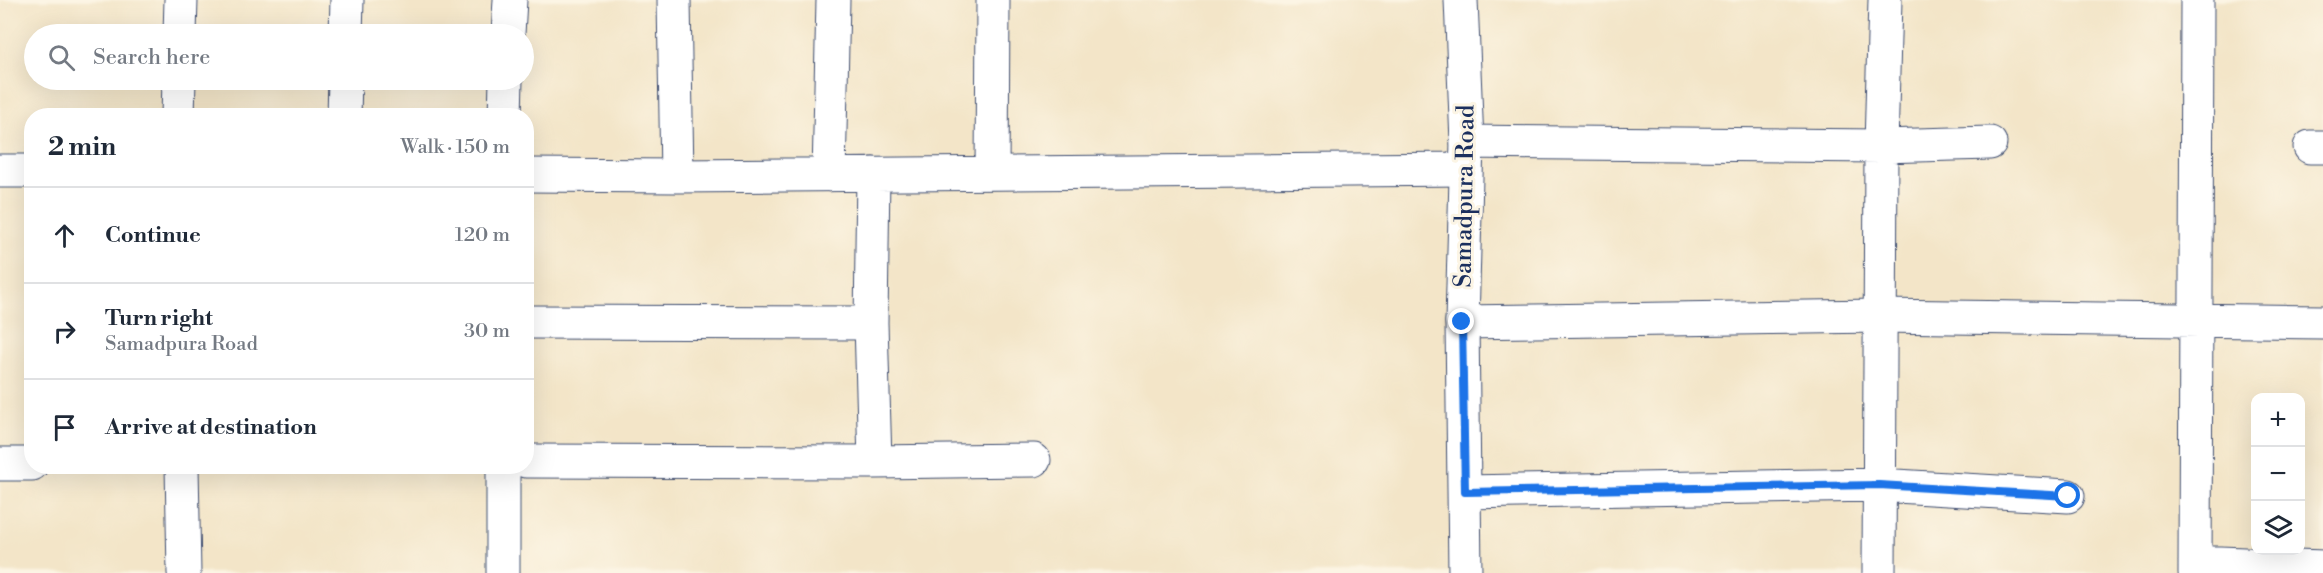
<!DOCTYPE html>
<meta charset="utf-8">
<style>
body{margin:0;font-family:"Libre Bodoni",serif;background:#f6f6f7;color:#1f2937}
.controls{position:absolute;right:18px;bottom:18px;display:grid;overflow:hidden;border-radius:12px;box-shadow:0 6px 24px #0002}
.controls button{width:54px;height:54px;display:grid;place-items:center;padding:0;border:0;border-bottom:2px solid #e0e1e3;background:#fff;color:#1f2937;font:30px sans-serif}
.stop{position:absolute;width:18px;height:18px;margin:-14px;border:4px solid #1a73e8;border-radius:50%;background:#fff}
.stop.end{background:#1a73e8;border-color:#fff;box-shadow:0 2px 6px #0008}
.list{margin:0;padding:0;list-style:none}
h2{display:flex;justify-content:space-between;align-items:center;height:78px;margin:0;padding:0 24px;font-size:26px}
h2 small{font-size:20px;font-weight:400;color:#747a83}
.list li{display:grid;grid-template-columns:39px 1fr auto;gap:18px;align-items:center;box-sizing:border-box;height:96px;padding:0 24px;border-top:2px solid #e0e1e3}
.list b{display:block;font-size:22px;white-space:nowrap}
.list p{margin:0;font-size:20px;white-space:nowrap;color:#747a83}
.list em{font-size:20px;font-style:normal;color:#747a83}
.icon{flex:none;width:33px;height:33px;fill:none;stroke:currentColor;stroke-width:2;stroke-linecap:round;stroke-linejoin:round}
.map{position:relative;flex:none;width:2323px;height:573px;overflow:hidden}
.search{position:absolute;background:#fff;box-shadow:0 6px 24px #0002;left:24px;top:24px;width:510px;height:66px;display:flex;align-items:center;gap:15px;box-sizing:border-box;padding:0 21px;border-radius:33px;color:#747a83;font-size:22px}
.panel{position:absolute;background:#fff;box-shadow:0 6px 24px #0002;left:24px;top:108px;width:510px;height:366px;border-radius:24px}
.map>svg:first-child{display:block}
</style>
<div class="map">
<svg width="2323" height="573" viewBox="0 0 2323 573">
<rect width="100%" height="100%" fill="#fcf5e5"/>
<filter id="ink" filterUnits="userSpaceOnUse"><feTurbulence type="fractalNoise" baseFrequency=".0167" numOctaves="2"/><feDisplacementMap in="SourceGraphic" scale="12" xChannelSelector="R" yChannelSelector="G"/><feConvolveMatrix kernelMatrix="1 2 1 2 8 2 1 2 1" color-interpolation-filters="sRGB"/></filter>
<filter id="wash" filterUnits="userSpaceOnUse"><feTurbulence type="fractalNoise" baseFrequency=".008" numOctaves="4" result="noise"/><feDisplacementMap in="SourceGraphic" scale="24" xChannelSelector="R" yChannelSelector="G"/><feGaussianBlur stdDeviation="1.35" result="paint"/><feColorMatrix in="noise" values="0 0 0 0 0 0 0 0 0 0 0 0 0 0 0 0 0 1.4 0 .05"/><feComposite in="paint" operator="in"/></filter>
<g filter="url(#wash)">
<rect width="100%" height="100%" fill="#f3e5c8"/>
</g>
<g filter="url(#ink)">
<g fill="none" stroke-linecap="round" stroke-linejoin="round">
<defs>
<path id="minor" d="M674 0 677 176
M180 34 181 0
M346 34 347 0
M508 34 510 0
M178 116 179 80
M344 116 345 80
M505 116 506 80
M1467 142 1881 146 1990 143
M2310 147H2323
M0 171H32
M992 173 993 0
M873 174 871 323 875 462
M526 175 677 176 1465 169
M829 175 833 0
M526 322 871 323
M1462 322 1880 316 2323 322
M526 461 875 462 1034 460
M0 464H32
M182 466 184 573
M503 466V573
M1465 492 1879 485 2068 496
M2195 562 2323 567
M1879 573 1881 146 1885 0
M2195 573 2197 0"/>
<path id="tertiary" d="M1461 0 1467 142 1462 322 1465 573"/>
</defs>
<use href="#minor" stroke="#3b4a6e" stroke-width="35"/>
<use href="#tertiary" stroke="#3b4a6e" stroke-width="35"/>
<use href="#minor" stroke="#fff" stroke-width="33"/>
<use href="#tertiary" stroke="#fff" stroke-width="33"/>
</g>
</g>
<g fill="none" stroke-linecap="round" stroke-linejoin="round" filter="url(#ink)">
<path stroke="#1a73e8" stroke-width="8" d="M1462 322 1465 492 1879 485 2068 496"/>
</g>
<g text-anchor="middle" stroke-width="6" stroke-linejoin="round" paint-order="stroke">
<g font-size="24" fill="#1b2f5e" stroke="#fcf5e5">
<text transform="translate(1464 196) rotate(-89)" y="8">Samadpura Road</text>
</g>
</g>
</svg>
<div class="controls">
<button>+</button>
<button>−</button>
<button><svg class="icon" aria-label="layers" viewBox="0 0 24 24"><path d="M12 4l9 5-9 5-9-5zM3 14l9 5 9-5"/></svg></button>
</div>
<div class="stop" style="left:2068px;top:496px"></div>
<div class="stop end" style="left:1462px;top:322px"></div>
<div class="search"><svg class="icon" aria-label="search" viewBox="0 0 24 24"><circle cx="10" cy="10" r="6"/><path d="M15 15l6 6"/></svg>Search here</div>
<section class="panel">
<h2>2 min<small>Walk · 150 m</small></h2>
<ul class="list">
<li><svg class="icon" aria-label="ahead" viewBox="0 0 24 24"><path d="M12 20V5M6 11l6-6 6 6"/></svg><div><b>Continue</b></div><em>120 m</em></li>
<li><svg class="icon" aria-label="right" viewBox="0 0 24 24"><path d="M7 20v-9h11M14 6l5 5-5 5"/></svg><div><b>Turn right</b><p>Samadpura Road</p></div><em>30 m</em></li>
<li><svg class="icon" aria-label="arrive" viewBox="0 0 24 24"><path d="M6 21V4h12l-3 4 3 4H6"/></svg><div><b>Arrive at destination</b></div></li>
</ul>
</section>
</div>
